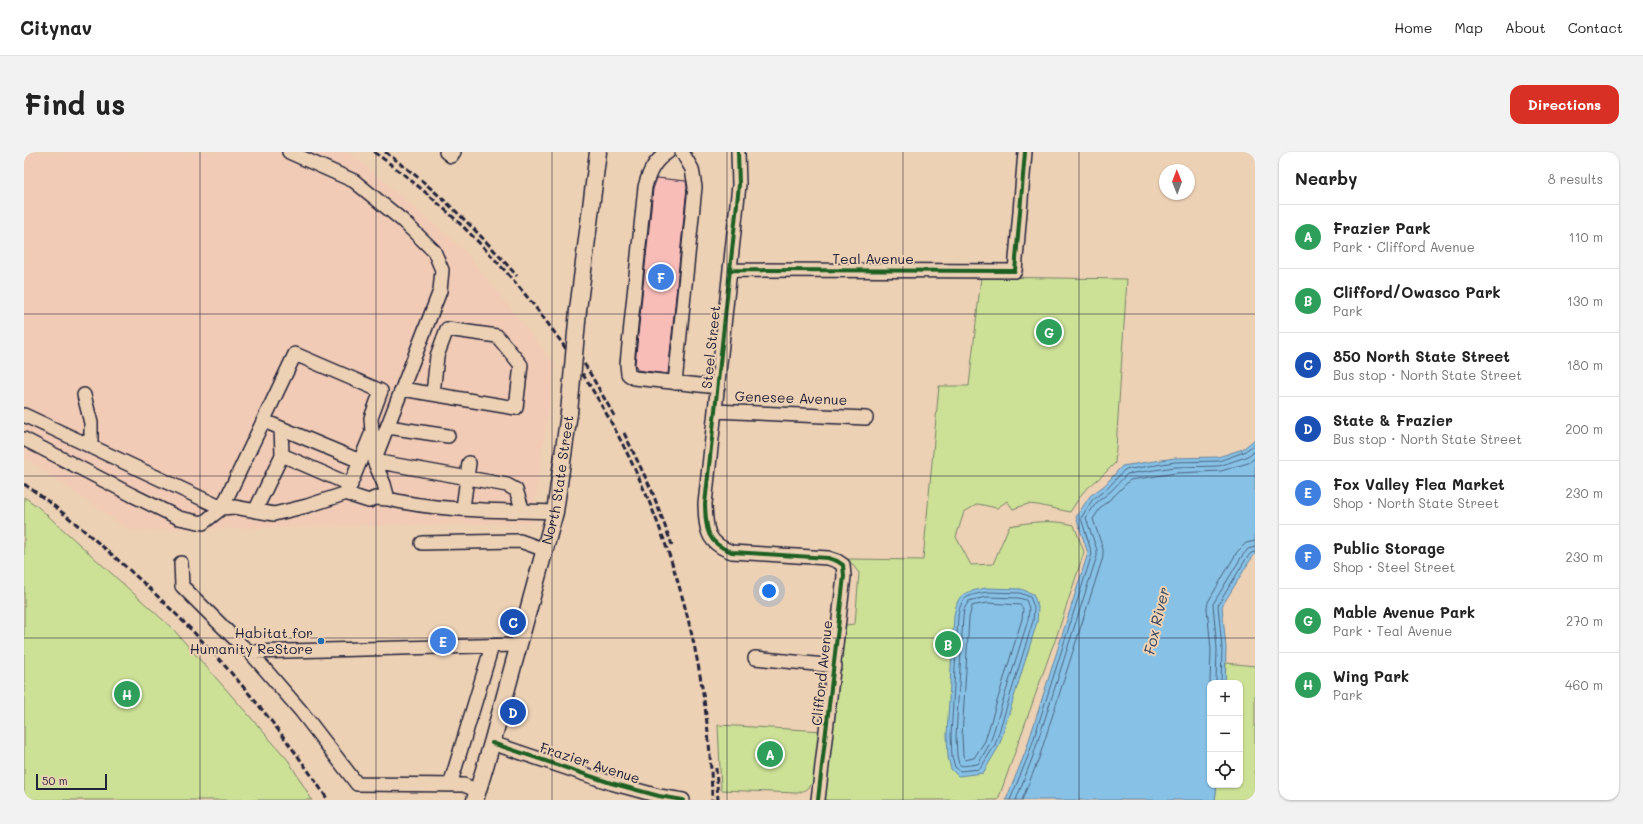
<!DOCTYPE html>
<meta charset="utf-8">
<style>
body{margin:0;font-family:Mali,sans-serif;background:#f2f2f2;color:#222}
.controls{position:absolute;right:12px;bottom:12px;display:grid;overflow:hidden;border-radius:8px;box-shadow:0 1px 3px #0004}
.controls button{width:36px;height:36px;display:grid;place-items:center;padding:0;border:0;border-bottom:1px solid #e0e0e0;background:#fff;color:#222;font:20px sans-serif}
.compass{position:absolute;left:1135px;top:12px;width:36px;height:36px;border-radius:50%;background:#fff;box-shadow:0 1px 3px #0004;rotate:359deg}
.scale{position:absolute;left:12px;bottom:10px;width:71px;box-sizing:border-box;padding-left:4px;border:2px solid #22223b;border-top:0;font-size:11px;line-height:14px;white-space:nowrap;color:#22223b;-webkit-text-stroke:3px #edd1b4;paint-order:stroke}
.you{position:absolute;left:745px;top:439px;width:14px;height:14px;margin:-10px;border:3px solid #fff;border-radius:50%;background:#1a73e8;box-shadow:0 0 0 6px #1a73e833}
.badge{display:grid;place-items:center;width:26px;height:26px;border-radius:50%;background:#d93025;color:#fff;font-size:13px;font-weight:700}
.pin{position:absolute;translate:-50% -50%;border:2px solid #fff;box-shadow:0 1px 4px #0006}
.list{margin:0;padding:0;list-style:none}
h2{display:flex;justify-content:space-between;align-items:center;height:52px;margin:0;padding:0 16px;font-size:17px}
h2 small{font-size:13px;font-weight:400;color:#767676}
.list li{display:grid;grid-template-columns:26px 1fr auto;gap:12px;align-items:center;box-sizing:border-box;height:64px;padding:0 16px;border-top:1px solid #e0e0e0}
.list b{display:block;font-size:15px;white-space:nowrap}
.list p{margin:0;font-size:13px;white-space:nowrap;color:#767676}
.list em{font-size:13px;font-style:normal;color:#767676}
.icon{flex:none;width:22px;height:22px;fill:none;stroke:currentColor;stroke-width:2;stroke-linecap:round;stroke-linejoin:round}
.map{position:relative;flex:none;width:1231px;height:648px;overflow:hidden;border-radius:12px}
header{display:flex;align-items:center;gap:24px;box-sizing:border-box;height:56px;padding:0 20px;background:#fff;border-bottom:1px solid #e0e0e0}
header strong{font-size:19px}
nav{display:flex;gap:22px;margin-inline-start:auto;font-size:14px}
.intro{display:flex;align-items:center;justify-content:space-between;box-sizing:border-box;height:96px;padding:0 24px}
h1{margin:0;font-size:28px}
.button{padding:10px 18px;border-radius:12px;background:#d93025;color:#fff;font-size:14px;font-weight:700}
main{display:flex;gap:24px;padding:0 24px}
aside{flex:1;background:#fff;border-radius:12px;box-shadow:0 1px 3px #0004}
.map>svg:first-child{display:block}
</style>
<header>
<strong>Citynav</strong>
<nav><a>Home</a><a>Map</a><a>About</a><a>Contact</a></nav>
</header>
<div class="intro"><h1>Find us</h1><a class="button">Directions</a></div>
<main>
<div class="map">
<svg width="1231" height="648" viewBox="0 0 1231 648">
<defs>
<filter id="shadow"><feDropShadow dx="4.5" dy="2.5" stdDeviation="1" flood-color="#0004"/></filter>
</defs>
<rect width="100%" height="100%" fill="#edd1b4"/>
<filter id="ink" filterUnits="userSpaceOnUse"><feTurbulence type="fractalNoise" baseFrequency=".025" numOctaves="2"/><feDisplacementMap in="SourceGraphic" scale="8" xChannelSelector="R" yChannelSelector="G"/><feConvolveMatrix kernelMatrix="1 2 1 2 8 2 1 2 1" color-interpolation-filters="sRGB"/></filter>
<g filter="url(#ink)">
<path fill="#f1cbb5" d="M0 0H325L440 98 531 213 508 371 104 378 0 305Z"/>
<path fill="#cce196" stroke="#778268" d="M957 125 1103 127 1091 311 1080 322 1059 340 1046 360 1014 353 1004 352 989 357 983 349 973 356 954 352 940 360 932 385 947 413 969 412 985 374C1006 370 1029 367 1050 373L1060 400 1031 489 1028 496 974 648H800L821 473 831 472 835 421 824 407 899 408 915 234H945Z
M0 345 13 354 149 477 264 608 288 648H0Z
M1202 511 1231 514V648H1191L1193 633H1216V531H1201Z
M694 573 800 579 790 630 781 638 774 641 697 638Z"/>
<path fill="#87c2e6" stroke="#5f82a2" d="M1231 287V402L1225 410 1198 454 1202 496 1201 531H1186V633H1193L1191 648H982L1001 601 1064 401 1052 365 1066 344 1081 333 1098 314 1151 306 1194 305 1219 297Z
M962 436 997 437 1009 442 1014 455 1013 470 975 594 959 621 934 624 927 617 924 605 923 583 930 464C934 439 940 441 962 436Z"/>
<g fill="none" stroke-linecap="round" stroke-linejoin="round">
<path stroke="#4a627f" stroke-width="1" d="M963 440 996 441 1006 445 1010 455 1009 469 971 593 956 617 936 619 931 615 928 605 927 584 934 465C937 443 943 444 963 440Z
M963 445 995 446 1002 448 1005 456 1004 468 966 591 954 612 938 614 935 612 933 604 932 584 939 465 940 457 945 449Z
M964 451 997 453 999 457 998 467 961 589 950 606 941 608 939 603 938 584 945 466 948 454Z
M1186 531 1187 497 1183 456 1184 450 1213 400 1222 391 1231 389
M1192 531 1193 497 1189 452 1218 404 1224 397 1231 395
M1197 531 1198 496 1194 453 1222 407 1227 401 1231 400
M986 648 1005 602 1068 402 1057 366 1069 347 1084 336 1100 318 1151 310 1195 309 1220 300 1231 292
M992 648 1009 604 1073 404V398L1062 366 1072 351 1087 339 1103 322 1151 315 1195 314 1222 305 1231 299
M998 648 1015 606 1079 405V397L1069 367 1077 355 1091 343 1106 328 1152 321 1197 319 1224 311 1231 306"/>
</g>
<path fill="#f9bdb8" stroke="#22223b" filter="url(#shadow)" d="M633 26 662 29 663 35 644 222 613 218 611 212 629 37Z"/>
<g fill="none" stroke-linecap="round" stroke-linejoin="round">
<defs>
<path id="minor" d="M265 0 330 29 378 68 410 99 418 118 416 139 350 309 360 332 364 347C418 360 476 358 531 360
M422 0 427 4 430 0
M644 0C630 9 625 20 621 35L603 212 604 222 610 226 694 235
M714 0 715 33 681 352C682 377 682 391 708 400L804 406 813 409 819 413 820 424 794 648
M707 118 991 119 1001 0
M651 231 671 35 668 17 658 0
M378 237 492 256 497 213 473 184 423 177 413 204 409 242
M60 243 67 271V295
M691 259 842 266
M0 263 198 356 210 355 250 362 283 354 323 341 348 280 347 266 357 239 271 202 198 356 179 371 155 366 108 343 0 287
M240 269 336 309
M364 275 424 284
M258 303 327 333
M350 309 483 333 492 338 499 359
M323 341 329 344 345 349 351 346 364 347
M439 356 445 311
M231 359 258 303 257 276
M398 391 496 389 521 398
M157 411 158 434 218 494 226 500
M731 506 811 514
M468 591 587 631 635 644 659 648
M426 633 468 494
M454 639 440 633 333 632 277 559 226 500 495 493"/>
<g id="major">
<path d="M554 158 574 0"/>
<path id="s1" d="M451 648 468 591 531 360 545 261"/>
</g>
</defs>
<use href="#minor" stroke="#22223b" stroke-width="16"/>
<use href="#major" stroke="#22223b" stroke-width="19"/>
<use href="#minor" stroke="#edd1b4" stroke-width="13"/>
<use href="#major" stroke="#edd1b4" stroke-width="16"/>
<path stroke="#22223b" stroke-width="3" stroke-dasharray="6 3" stroke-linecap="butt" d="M350 0C556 148 684 395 688 648
M361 0C410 35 454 79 493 124
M550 197 563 216 591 265
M600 281 628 339 648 393
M0 332C25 349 48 368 71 388 160 463 240 550 304 648
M692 616 694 648"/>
<defs>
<path id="major-bridge" d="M545 261 554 158"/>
</defs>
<use href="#major-bridge" stroke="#22223b" stroke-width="19" stroke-linecap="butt"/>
<use href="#major-bridge" stroke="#edd1b4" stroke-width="16"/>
<defs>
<path id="cycleway" d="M714 0 715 33 681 352C682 377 682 391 708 400L804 406 813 409 819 413 820 424 794 648
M707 118 991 119 1001 0
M468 591 587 631 635 644 659 648"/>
</defs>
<use href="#cycleway" stroke="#edd1b4" stroke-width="6"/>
<use href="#cycleway" stroke="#1b5e20" stroke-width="4"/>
</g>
</g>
<path fill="none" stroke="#22223b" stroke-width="1" stroke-opacity="0.55" d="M176 0V648M352 0V648M528 0V648M703 0V648M879 0V648M1055 0V648M0 162H1231M0 324H1231M0 486H1231"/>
<circle fill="#1f6fb2" stroke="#edd1b4" stroke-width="1.5" cx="297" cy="489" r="4"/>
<g text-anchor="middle" stroke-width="4" stroke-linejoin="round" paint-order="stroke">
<g font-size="14" fill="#22223b" stroke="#edd1b4">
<text x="849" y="112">Teal Avenue</text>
<text transform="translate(687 195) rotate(-84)" y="5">Steel Street</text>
<text transform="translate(767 246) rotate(2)" y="5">Genesee Avenue</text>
<text dy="5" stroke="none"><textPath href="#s1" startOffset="331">North State Street</textPath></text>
<text transform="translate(798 521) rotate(-84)" y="5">Clifford Avenue</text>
<text transform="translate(566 611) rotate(18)" y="5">Frazier Avenue</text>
</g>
<g font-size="14" fill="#22223b" stroke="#edd1b4" text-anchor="end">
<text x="289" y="486">Habitat for<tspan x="289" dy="16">Humanity ReStore</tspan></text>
</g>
<g font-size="15" font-style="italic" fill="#36425d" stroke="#edd1b4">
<text transform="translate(1133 469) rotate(-77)" y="5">Fox River</text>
</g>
</g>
</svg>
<div class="controls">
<button>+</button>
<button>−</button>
<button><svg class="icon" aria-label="locate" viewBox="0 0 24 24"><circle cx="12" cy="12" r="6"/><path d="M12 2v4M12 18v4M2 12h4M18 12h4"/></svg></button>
</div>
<svg class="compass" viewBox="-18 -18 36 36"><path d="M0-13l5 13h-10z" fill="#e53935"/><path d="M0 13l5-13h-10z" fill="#767676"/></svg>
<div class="scale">50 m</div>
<div class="you"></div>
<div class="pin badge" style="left:746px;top:602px;background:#2e9e5b">A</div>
<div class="pin badge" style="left:924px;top:492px;background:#2e9e5b">B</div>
<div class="pin badge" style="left:489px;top:470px;background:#1a4fb4">C</div>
<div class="pin badge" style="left:489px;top:560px;background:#1a4fb4">D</div>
<div class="pin badge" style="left:419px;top:489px;background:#3f7fe0">E</div>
<div class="pin badge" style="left:637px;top:125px;background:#3f7fe0">F</div>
<div class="pin badge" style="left:1025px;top:180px;background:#2e9e5b">G</div>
<div class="pin badge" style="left:103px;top:542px;background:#2e9e5b">H</div>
</div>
<aside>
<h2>Nearby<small>8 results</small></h2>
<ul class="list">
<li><span class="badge" style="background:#2e9e5b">A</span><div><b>Frazier Park</b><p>Park · Clifford Avenue</p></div><em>110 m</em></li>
<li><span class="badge" style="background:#2e9e5b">B</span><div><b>Clifford/Owasco Park</b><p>Park</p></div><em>130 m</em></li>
<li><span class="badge" style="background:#1a4fb4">C</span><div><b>850 North State Street</b><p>Bus stop · North State Street</p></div><em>180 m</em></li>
<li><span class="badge" style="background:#1a4fb4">D</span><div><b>State &amp; Frazier</b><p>Bus stop · North State Street</p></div><em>200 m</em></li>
<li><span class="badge" style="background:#3f7fe0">E</span><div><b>Fox Valley Flea Market</b><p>Shop · North State Street</p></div><em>230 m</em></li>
<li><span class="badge" style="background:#3f7fe0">F</span><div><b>Public Storage</b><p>Shop · Steel Street</p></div><em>230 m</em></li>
<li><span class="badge" style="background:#2e9e5b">G</span><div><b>Mable Avenue Park</b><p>Park · Teal Avenue</p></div><em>270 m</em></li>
<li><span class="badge" style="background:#2e9e5b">H</span><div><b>Wing Park</b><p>Park</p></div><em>460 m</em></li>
</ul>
</aside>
</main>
